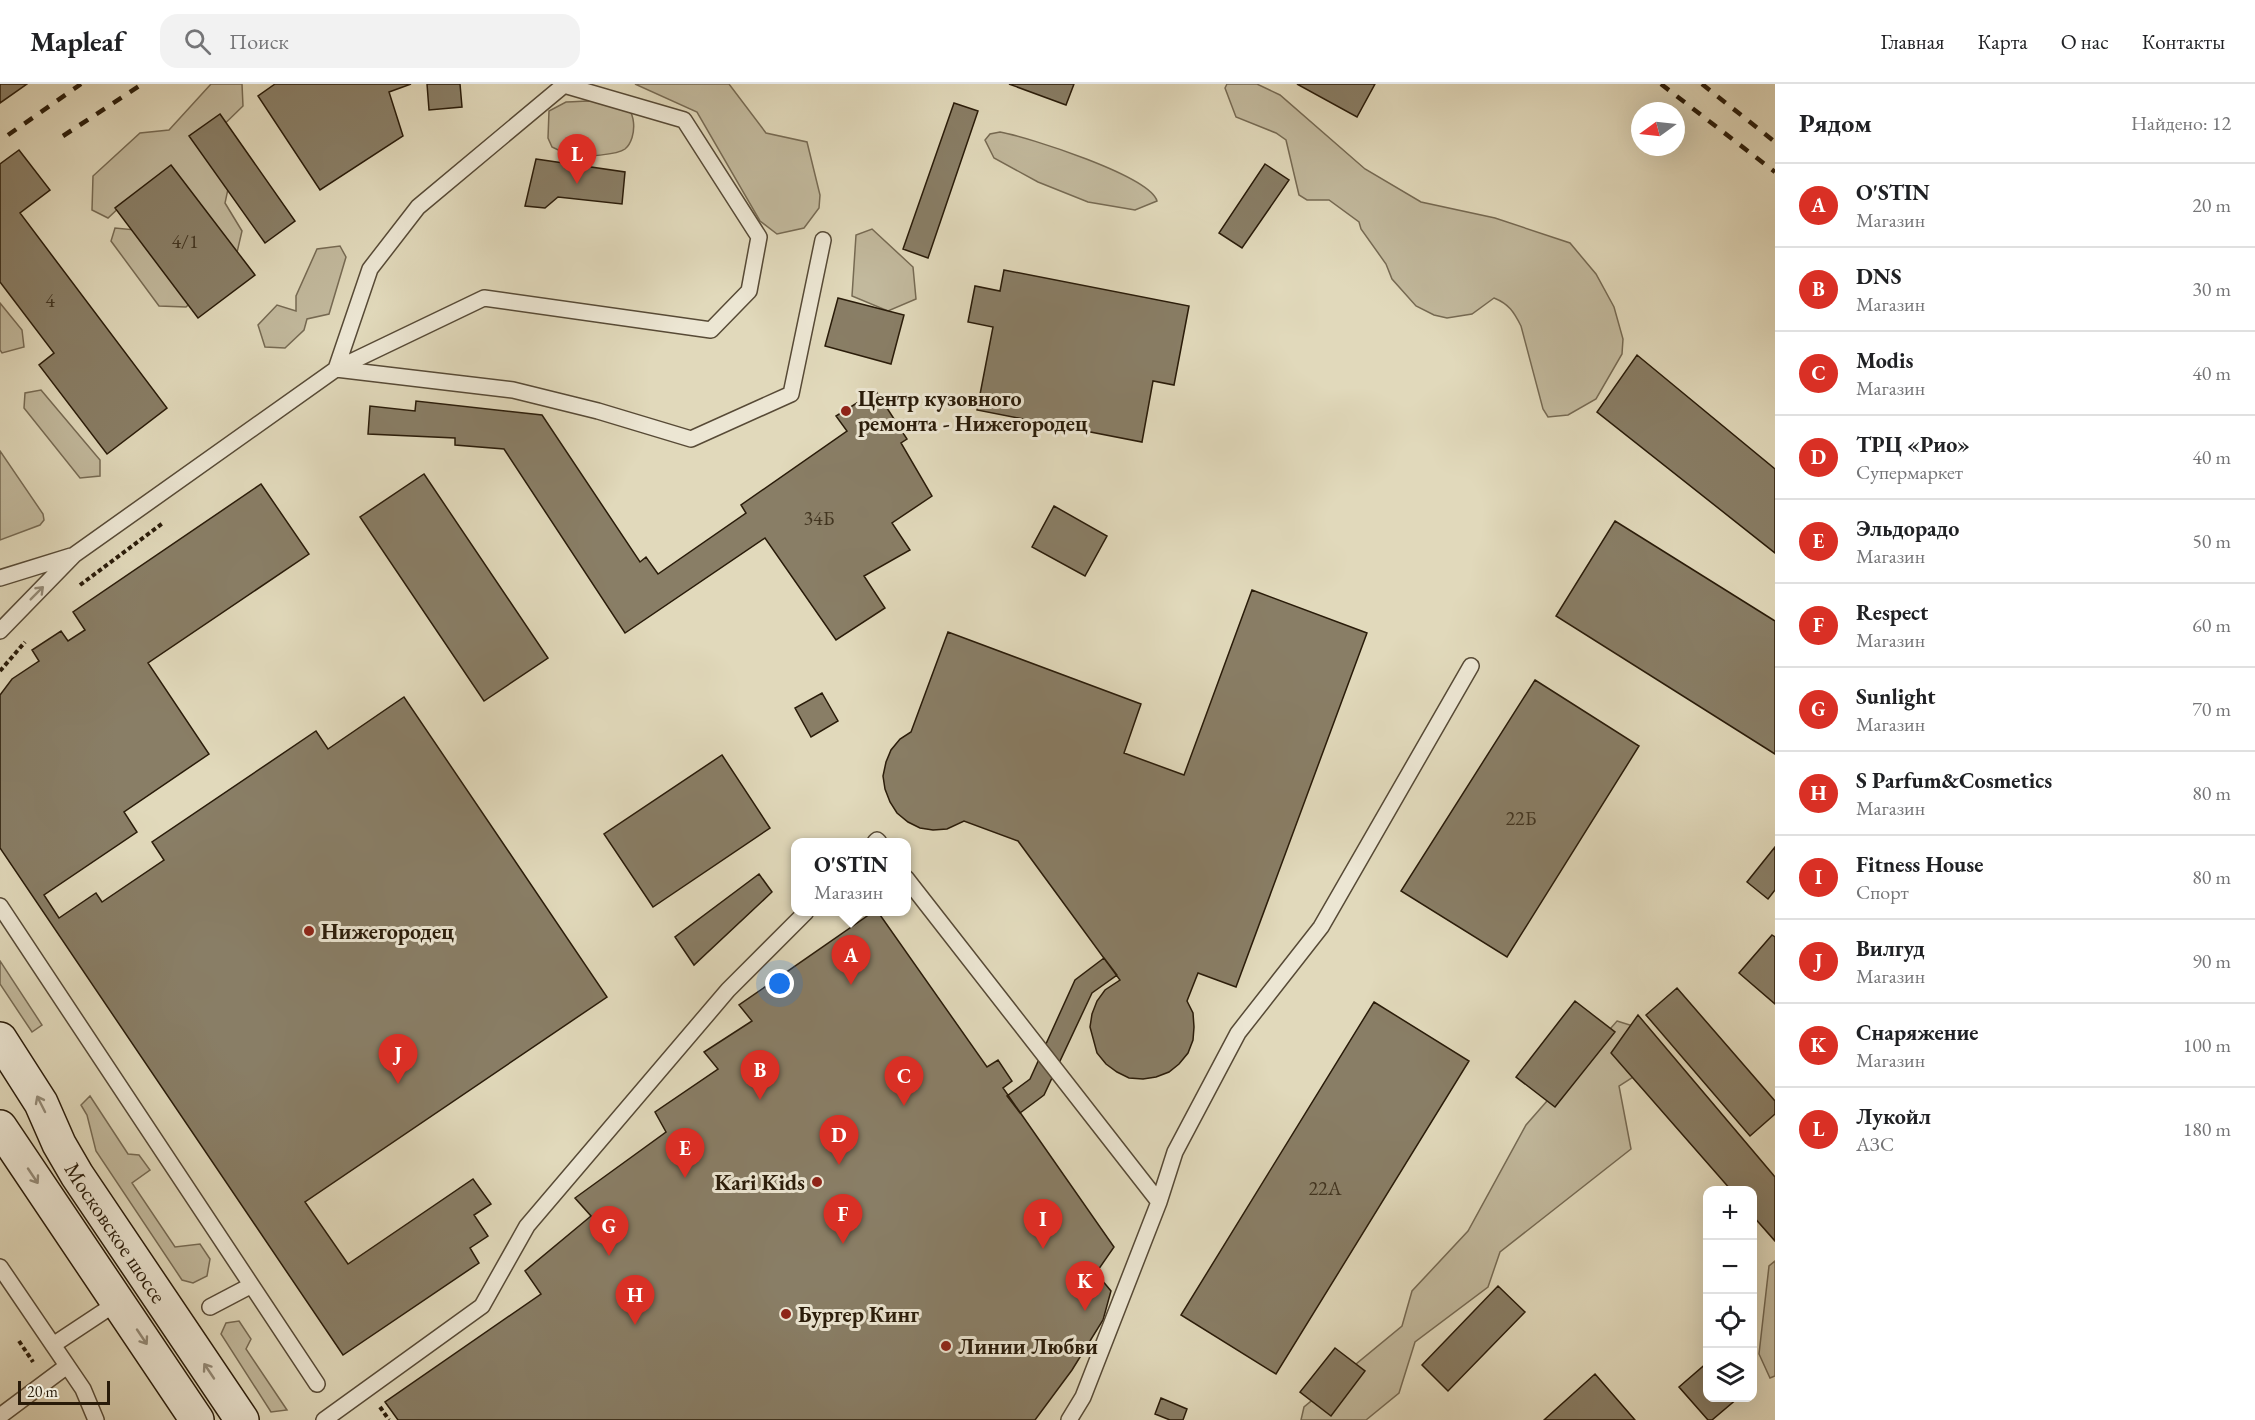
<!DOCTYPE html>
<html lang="ru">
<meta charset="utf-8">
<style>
body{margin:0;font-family:"EB Garamond",serif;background:#f2f2f2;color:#202124}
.controls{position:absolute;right:18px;bottom:18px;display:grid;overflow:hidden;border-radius:12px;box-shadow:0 6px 24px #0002}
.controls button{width:54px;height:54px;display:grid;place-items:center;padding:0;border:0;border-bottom:2px solid #e0e0e0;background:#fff;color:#202124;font:30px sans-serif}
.compass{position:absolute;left:1631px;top:18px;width:54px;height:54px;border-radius:50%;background:#fff;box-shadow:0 6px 24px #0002;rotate:255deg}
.scale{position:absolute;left:18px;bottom:15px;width:92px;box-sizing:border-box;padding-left:6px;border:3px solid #291b09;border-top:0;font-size:16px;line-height:21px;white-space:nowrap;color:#291b09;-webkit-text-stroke:4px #ece6d3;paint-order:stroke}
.you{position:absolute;left:780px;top:900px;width:21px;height:21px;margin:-15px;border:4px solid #fff;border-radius:50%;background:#1a73e8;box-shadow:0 0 0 9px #1a73e833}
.badge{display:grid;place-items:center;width:39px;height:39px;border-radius:50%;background:#d93025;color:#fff;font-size:20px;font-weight:700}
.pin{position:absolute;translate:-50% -50px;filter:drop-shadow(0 2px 3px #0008)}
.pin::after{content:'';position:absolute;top:32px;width:21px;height:18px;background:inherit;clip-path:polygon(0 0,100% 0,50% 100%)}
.popup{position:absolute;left:791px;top:754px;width:120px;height:78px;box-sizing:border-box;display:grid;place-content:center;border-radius:12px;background:#fff;filter:drop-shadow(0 2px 4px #0005);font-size:20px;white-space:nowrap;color:#757577}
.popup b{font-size:22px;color:#202124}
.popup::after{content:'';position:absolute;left:50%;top:100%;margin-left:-12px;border:12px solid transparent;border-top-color:#fff}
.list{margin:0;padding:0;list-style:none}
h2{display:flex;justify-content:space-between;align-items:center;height:78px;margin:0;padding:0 24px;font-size:26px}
h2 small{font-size:20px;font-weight:400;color:#757577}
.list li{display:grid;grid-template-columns:39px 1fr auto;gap:18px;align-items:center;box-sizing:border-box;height:84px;padding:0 24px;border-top:2px solid #e0e0e0}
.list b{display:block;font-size:22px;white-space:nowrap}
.list p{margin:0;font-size:20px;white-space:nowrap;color:#757577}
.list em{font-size:20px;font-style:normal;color:#757577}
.icon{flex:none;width:33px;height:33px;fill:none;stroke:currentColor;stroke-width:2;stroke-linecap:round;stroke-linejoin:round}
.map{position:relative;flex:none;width:1775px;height:1336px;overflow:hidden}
header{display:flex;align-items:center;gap:36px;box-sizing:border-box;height:84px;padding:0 30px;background:#fff;border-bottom:2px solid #e0e0e0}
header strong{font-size:28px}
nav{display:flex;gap:33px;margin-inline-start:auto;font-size:21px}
.search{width:420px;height:54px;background:#f2f2f2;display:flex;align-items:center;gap:15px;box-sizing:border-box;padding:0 21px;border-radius:18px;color:#757577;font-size:22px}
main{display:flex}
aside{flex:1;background:#fff}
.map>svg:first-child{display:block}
</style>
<header>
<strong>Mapleaf</strong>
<div class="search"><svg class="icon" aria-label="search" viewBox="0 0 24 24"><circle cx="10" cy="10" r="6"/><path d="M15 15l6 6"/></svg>Поиск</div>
<nav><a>Главная</a><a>Карта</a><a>О нас</a><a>Контакты</a></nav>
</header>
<main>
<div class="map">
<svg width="1775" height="1336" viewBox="0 0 1775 1336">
<rect width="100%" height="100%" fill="#e1d9bb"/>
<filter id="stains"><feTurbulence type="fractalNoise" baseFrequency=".00333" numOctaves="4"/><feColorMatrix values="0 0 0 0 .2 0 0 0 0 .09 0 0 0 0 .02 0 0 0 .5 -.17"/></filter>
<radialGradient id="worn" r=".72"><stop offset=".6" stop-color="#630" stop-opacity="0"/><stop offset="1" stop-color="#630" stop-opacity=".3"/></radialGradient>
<path fill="#c2b99d" stroke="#766a53" stroke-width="1.5" d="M211 0H242L243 22 208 56 231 91 225 119 242 147 235 177 186 223 159 222 111 157 115 144 135 146 124 119 108 134 92 126 93 92 140 49 169 46Z
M635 0H729L766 49 807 58 820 111 819 124 804 144 777 150 760 137 697 28Z
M1227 0H1257L1280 11 1365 85 1421 118 1495 134 1570 159 1596 190 1614 223 1623 255 1622 270 1596 315 1568 331 1548 333 1543 325 1521 242C1514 228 1509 220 1494 214L1472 230 1447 234 1434 231 1416 222 1392 195 1386 180 1361 145 1359 138 1329 116H1307L1299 111 1286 56 1276 49 1236 33 1225 4Z
M566 18C582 18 602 15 618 18 637 21 638 54 625 65 617 71 584 73 574 72 567 71 559 66 552 63L548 54 549 27Z
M1000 48C1028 53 1150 92 1157 117L1135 126 1088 118 1038 98 994 74 985 56 990 50Z
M872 145 913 183 916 215 888 227 852 212 856 151Z
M340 162 346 173 329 230 307 235 304 246 285 264 265 263 258 241 277 221 296 227V212L317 165Z
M0 219 22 246 24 263 2 269 0 266Z
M41 306 100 376V392L80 394 24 324 25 309Z
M0 367 43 430 44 436 40 441 0 456Z
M0 877 42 941 32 948 0 900Z
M1617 937 1646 946 1652 981 1619 1002 1631 1065 1500 1168 1488 1203 1415 1258 1399 1309 1366 1336H1301L1304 1323 1402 1242 1412 1207 1468 1147 1526 1041Z
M90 1012 128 1070 139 1071 150 1086 132 1099 175 1163 200 1160 210 1175 207 1192 193 1199 182 1196 96 1067 87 1031 81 1021Z
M1775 1177V1292L1770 1294 1759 1270 1769 1182Z
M239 1237 251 1255 246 1265 287 1326 271 1328 221 1250 226 1239Z"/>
<path fill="#897e66" stroke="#291b09" stroke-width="1.5" d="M0 0H27L0 19Z
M275 0H411L389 8 403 52 320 106 258 12Z
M427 0H460L462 23 429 26Z
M1009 0H1074L1066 21Z
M1297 0H1375L1357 33Z
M954 19 978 27 928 174 903 165Z
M220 30 295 137 265 159 189 52Z
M19 66 50 106 20 129 167 324 107 370 39 281 54 269 0 198V80Z
M536 75 625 88 622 120 558 113 545 124 525 122Z
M1265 80 1289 96 1242 164 1219 149Z
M171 81 255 191 198 234 115 124Z
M1004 186 1189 222 1174 301 1153 297 1142 358 977 326 993 243 968 238 975 202 1000 207Z
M838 214 904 231 891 280 825 262Z
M1637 271 1775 385V469L1597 328Z
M876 307 907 355 901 359 932 412 892 439 910 466 864 492 885 524 836 556 765 454 625 549 504 365 455 361V354L368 350 370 322 415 327 416 317 542 331 640 478 646 473 658 490 746 429 741 421 847 347 836 332Z
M424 390 548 574 484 617 360 433Z
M261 400 309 470 148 579 209 670 124 728 137 748 44 811 59 834 96 809 102 818 164 776 152 758 316 647 328 665 404 613 607 913 305 1118 348 1180 473 1095 491 1120 474 1131 488 1152 470 1164 479 1179 343 1271 0 764V611L12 595 39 577 32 566 61 547 68 557 85 546 73 528Z
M1054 422 1107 452 1085 492 1032 463Z
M1615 437 1775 537V670L1556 532Z
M1252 506 1367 549 1236 903 1198 889 1187 917 1193 929 1194 943 1193 956 1188 969 1179 980 1169 988 1156 993 1143 995 1129 994 1117 988 1106 980 1097 969 1090 943 1092 930 1097 917 1105 906 1120 896 1018 757 964 737 947 745 933 746 920 744 908 738 897 729 890 718 885 705 883 692 886 678 891 666 900 655 911 648 948 548 1141 620 1124 669 1184 691Z
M1535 596 1639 662 1507 873 1401 807Z
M822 609 838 637 811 653 795 624Z
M722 671 770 744 653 823 604 750Z
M1775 763V806L1768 815 1747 798Z
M759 790 772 808 694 881 675 853Z
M873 828H878L987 983 998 976 1012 997 1003 1004 1114 1163 1096 1189 1111 1207 1103 1236 1072 1286 1035 1336H398L385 1318 541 1210 525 1187 591 1132 575 1114 666 1048 655 1028 718 985 704 968 752 937 739 921Z
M1772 851 1775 853V920L1739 889Z
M1104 874 1117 891 1092 909 1044 1011 1020 1029 1007 1012 1030 995 1075 896Z
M1677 904 1775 1017V1030L1750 1052 1646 931Z
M1575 917 1615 948 1555 1023 1516 993Z
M1374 918 1469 977 1276 1290 1181 1231Z
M1638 931 1775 1093V1157L1752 1131V1106H1731L1611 969Z
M1498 1202 1525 1228 1448 1307 1422 1281Z
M1335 1264 1365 1287 1331 1332 1300 1308Z
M1708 1278V1314H1738L1712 1336H1708L1679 1303Z
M1595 1290 1635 1336H1544Z
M1161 1314 1187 1325 1183 1336H1170L1155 1330Z"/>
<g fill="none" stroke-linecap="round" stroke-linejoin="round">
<defs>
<path id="lane" d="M564 1 684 36 759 153 749 207 711 246 484 214 336 285 370 185 418 123Z
M0 494 71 472
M0 547 74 471 336 285 513 306 598 327 691 355 791 310 823 156
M875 758 877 756 879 758
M906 794 1159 1118
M0 822 317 1300
M0 1183 83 1305 96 1336
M210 1223 250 1202
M53 1261 118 1218
M0 1332 67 1282
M324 1336 482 1222 527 1142 728 906 806 828
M1069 1336 1083 1313 1159 1118 1175 1068 1238 949 1321 843 1471 582"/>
<g id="secondary">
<path id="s1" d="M0 955 41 1019 59 1060 77 1091 242 1336"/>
<path d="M0 1043 197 1336"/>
</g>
</defs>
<use href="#lane" stroke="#574a36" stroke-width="18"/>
<use href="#secondary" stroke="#291b09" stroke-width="36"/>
<path stroke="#291b09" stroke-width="4" stroke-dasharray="4.5 3" stroke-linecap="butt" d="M80 501 163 439
M0 587 25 558
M19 1257 33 1278
M380 1323 389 1336"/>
<use href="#lane" stroke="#ece6d3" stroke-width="15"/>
<use href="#secondary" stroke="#ece6d3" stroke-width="33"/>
<path stroke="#291b09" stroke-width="4.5" stroke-dasharray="10 10" stroke-linecap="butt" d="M1661 0 1775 88
M1702 0 1775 58
M8 51 81 0
M63 52 142 0"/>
</g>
<defs><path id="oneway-shaft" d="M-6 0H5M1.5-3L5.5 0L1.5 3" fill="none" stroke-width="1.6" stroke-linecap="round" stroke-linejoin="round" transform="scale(1.5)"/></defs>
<g stroke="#948b78">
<use href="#oneway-shaft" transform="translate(37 509) rotate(-45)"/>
<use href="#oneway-shaft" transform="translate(41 1020) rotate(-117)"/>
<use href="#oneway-shaft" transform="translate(33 1092) rotate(56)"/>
<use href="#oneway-shaft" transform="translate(142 1253) rotate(56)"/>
<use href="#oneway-shaft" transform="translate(209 1287) rotate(-124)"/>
</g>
<g fill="#8f2418" stroke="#ece6d3" stroke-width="2">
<circle cx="846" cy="327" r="6"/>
<circle cx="309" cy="847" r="6"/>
<circle cx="817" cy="1098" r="6"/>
<circle cx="786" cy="1230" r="6"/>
<circle cx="946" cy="1262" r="6"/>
</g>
<g text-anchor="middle" stroke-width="6" stroke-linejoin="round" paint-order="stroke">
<g font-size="20" fill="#413420">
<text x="185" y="164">4/1</text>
<text x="50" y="223">4</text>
<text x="819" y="441">34Б</text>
<text x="1521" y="741">22Б</text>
<text x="1325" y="1111">22А</text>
</g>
<g font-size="22" font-weight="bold" fill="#291b09" stroke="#ece6d3" text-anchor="start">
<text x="858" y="322">Центр кузовного<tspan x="858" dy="25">ремонта - Нижегородец</tspan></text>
<text x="321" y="855">Нижегородец</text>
<text x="805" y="1106" text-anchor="end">Kari Kids</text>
<text x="798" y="1238">Бургер Кинг</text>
<text x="958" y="1270">Линии Любви</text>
</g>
<g font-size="22" fill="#291b09" stroke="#ece6d3">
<text dy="8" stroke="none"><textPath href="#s1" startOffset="226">Московское шоссе</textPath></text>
</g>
</g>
<rect width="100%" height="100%" filter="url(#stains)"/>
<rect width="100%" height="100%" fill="url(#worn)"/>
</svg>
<div class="controls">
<button>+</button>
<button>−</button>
<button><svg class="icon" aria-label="locate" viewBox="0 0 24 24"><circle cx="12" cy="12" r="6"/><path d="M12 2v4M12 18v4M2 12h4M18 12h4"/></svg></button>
<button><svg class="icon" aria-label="layers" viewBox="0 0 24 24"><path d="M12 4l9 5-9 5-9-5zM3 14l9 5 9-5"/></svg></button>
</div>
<svg class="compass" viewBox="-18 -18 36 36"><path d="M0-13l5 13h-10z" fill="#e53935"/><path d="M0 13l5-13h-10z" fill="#757577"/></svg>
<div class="scale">20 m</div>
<div class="you"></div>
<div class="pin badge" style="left:851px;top:901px">A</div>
<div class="popup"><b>O'STIN</b>Магазин</div>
<div class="pin badge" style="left:760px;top:1016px">B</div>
<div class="pin badge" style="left:904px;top:1022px">C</div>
<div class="pin badge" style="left:839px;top:1081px">D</div>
<div class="pin badge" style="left:685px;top:1094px">E</div>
<div class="pin badge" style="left:843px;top:1160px">F</div>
<div class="pin badge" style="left:609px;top:1172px">G</div>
<div class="pin badge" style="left:635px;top:1241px">H</div>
<div class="pin badge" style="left:1043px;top:1165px">I</div>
<div class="pin badge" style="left:398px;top:1000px">J</div>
<div class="pin badge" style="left:1085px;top:1227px">K</div>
<div class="pin badge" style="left:577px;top:100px">L</div>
</div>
<aside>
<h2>Рядом<small>Найдено: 12</small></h2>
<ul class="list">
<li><span class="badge">A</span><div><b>O'STIN</b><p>Магазин</p></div><em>20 m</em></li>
<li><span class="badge">B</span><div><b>DNS</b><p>Магазин</p></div><em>30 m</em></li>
<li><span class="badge">C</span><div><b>Modis</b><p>Магазин</p></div><em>40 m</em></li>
<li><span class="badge">D</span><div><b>ТРЦ «Рио»</b><p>Супермаркет</p></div><em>40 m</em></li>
<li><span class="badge">E</span><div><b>Эльдорадо</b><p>Магазин</p></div><em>50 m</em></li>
<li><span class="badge">F</span><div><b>Respect</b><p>Магазин</p></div><em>60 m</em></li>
<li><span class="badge">G</span><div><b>Sunlight</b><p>Магазин</p></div><em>70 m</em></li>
<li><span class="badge">H</span><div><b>S Parfum&amp;Cosmetics</b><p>Магазин</p></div><em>80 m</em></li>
<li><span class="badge">I</span><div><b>Fitness House</b><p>Спорт</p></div><em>80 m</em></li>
<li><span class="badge">J</span><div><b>Вилгуд</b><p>Магазин</p></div><em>90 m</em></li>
<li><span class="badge">K</span><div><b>Снаряжение</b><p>Магазин</p></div><em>100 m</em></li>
<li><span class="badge">L</span><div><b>Лукойл</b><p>АЗС</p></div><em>180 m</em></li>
</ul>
</aside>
</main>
